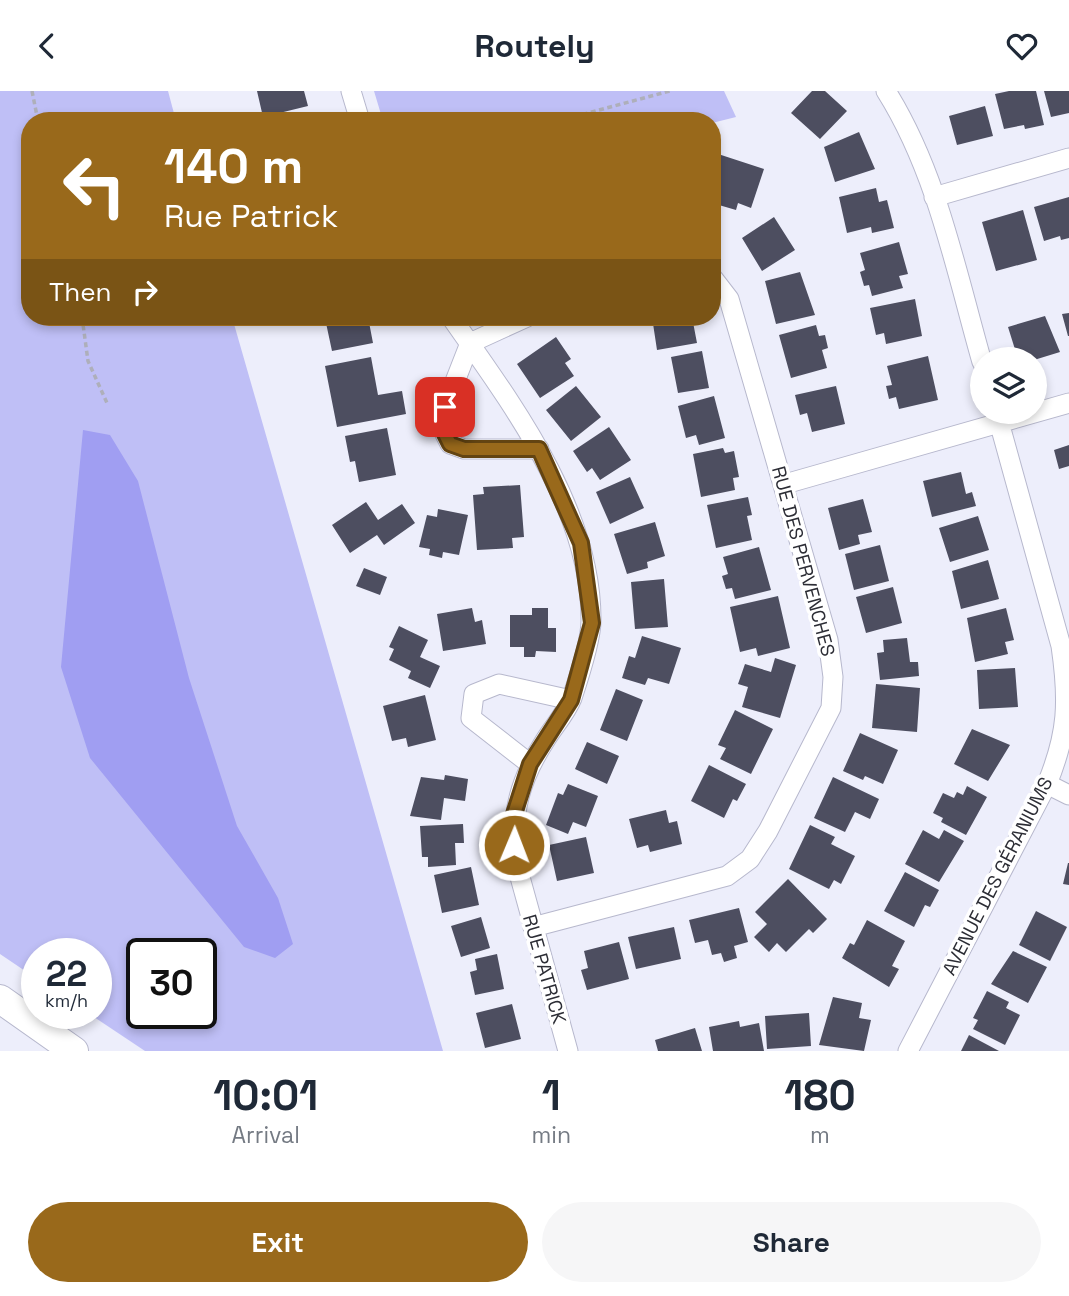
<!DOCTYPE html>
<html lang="en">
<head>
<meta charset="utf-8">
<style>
  :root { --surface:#fff; --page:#f6f6f7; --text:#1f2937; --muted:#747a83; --accent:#99691b }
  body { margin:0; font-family:"Space Grotesk",sans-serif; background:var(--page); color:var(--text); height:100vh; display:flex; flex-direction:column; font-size:26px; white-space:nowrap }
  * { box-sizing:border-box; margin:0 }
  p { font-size:23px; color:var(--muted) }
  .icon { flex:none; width:38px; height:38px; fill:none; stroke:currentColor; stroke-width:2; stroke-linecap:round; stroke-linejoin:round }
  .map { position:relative; height:960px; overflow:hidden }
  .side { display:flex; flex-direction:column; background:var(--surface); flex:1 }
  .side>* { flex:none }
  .guide { position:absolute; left:21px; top:21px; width:700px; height:214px; border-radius:28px; box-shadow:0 4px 10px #0003; background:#99691b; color:#fff; overflow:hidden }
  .controls { position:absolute; left:970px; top:256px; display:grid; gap:14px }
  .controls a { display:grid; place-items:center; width:77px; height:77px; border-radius:50%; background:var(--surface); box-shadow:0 4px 10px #0003; font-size:35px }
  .speed { position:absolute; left:21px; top:847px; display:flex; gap:14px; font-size:35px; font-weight:700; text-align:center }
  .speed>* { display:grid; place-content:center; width:91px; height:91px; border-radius:50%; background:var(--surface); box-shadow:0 4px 10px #0003; line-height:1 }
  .speed small { font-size:18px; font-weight:400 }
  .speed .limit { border:4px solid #111; border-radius:10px; background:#fff; color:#111 }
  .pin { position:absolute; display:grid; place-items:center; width:60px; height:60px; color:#fff; margin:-30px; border-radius:14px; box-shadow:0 4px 10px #0006 }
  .me { position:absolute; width:77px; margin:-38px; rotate:1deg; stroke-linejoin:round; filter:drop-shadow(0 0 5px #0008) }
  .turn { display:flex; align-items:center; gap:24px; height:147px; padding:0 28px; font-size:32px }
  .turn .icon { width:91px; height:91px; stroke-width:2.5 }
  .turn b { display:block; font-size:49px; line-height:60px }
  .then { display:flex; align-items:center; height:66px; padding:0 28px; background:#0003; gap:14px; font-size:26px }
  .eta { display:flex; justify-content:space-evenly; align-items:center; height:119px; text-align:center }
  .eta b { font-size:42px; font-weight:800; line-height:49px }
  .button { display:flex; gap:14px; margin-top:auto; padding:14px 28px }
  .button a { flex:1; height:80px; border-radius:42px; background:var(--accent); color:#fff; font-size:28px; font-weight:800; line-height:80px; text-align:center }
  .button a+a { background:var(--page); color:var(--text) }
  header { display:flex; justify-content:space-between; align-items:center; height:91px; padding:0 28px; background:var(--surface); font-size:32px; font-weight:800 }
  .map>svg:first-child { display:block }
  .green { fill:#bfbff6; fill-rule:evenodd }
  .forest { fill:#a09ef2 }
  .building { fill:#4d4e60 }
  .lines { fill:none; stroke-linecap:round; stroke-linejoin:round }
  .street-casing { stroke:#b7b8cd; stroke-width:21 }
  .secondary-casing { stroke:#b7b8cd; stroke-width:30 }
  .path { stroke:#aeafba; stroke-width:3.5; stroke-dasharray:5 3.5; stroke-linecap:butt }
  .street { stroke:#fff; stroke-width:19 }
  .secondary { stroke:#fff; stroke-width:28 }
  .route-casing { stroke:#634412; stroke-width:18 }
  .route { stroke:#99691b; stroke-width:12 }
  .labels { text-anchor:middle; stroke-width:7; stroke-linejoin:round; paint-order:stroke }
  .street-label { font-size:19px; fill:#2c2d35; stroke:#fff }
</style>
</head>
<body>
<header><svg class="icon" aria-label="back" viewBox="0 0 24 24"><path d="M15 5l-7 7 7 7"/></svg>Routely<svg class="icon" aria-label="heart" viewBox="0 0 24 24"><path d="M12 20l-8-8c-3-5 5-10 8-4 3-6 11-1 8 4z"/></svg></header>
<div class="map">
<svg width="1069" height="960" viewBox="0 0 1069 960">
  <rect width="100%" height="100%" fill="#edeefb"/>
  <path class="green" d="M0,0H168L176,30H30V226H232L443,960H145L88,922H96V863H37V888L0,863ZM142,863H201V922H142Z
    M374,0H724L736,26L712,32L383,30Z"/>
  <path class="forest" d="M83,339L110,344L138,390L189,587L237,735L278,807L293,853L275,867L244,856L90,667L61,576Z"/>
  <path class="building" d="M257,0H304L308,15L263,26Z
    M812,0H825L847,20L820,48L791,22Z
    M1009,0H1036L1044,34L1025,38L1024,34L1004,38L995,3Z
    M1044,0H1069V22L1051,26Z
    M985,15L993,45L957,54L949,25Z
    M859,41L875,78L835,91L824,56Z
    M712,61L764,78L751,117L738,112L736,119L712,112Z
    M876,97L879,111L887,109L894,137L872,142L871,136L847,142L839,106Z
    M1069,106V147L1061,149L1060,145L1044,150L1034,116Z
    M1023,119L1037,169L996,180L982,131Z
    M774,126L795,159L762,180L742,147Z
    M899,151L908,183L899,185L903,197L872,205L869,194L864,195L860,181L865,179L860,162Z
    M800,181L815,224L776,233L765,190Z
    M915,208L922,245L886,253L884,242L876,244L870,217Z
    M1069,222V245H1068L1062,223Z
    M1045,225L1060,261L1034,269L1018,268L1008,236Z
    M340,226H368L373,252L332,260L326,232L341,229Z
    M652,226H692L697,252L657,259Z
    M816,234L819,245L825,244L828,257L822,259L827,277L791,287L779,244Z
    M556,246L571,268L565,272L574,285L540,307L517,273Z
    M702,260L709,297L678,302L671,266Z
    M928,265L938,309L899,318L896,306L889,308L886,295L892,294L887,275Z
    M371,266L378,304L402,300L406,323L337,336L325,275Z
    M576,295L601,326L571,350L546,319Z
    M836,295L845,333L812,341L807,322L800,324L795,304Z
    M714,305L725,347L699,354L696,344L686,347L678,315Z
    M609,336L631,369L600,389L592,377L587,381L573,360Z
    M387,337L396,384L359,391L355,370L350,371L345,345Z
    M1069,354V375L1059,378L1054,359Z
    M723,357L725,362L734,360L739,386L733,387L735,399L701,406L693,363Z
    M961,381L966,403L972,401L976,415L932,426L923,390Z
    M630,386L644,417L610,433L596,401Z
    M520,394L524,446L512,447L513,457L477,459L473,404L484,403L483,396Z
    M748,406L752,424L747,425L752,449L716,457L707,414Z
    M863,408L872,441L858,444L860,453L839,459L828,417Z
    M366,411L378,429L402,413L415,432L384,454L377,444L350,462L332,434Z
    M438,418L468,424L459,464L443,461L442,467L429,464L430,458L419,456L427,424L437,426Z
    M978,425L989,459L950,471L939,437Z
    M655,431L665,465L647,471L648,477L627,483L614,443Z
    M880,454L889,490L854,499L845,463Z
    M759,456L771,499L735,508L732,497L726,498L722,485L728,483L723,466Z
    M988,469L999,508L961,518L952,480Z
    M364,477L387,486L380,504L356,495Z
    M664,488L668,536L635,538L631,491Z
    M893,496L902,532L866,542L856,506Z
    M778,505L790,557L758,565L756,557L740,561L730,516Z
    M472,517L475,531L482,529L486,553L443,560L437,523Z
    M532,517H548V537H556V561L536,560L535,566H524V556H510V524H532Z
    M1006,517L1014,549L1005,551L1008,563L975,571L967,527Z
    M399,535L428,549L420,566L440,575L430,597L408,587L411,580L389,569L394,558L389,556Z
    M642,545L681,557L669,593L648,587L645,594L622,587L629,565L635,567Z
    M907,547L910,571H918L919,585L880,589L877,562L884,561L883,549Z
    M775,567L796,574L780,627L742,616L748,596L738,593L745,573L771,581Z
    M1015,577L1018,616L979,618L977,579Z
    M876,593L920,597L917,641L872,637Z
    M616,598L643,609L627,650L600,639Z
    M425,604L436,649L408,656L406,647L392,650L383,615Z
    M735,619L773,638L751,683L720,668L726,657L718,654Z
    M972,638L1010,654L988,690L954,673Z
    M860,642L898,659L883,693L865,685L863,689L843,680Z
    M587,651L619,665L607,693L575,678Z
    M709,674L746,693L737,710L733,708L724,727L691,710Z
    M445,684L468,688L465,710L444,707L441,729L410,725L421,686L444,689Z
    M833,686L879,708L870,728L855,721L845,741L814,727Z
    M568,693L598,705L586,736L573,731L568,743L546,734L558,702L563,704Z
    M967,695L987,706L966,744L941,731L943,727L933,722L943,702L954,707L957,701L963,704Z
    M666,719L669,732L677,730L682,753L650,761L648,754L637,757L629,728Z
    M463,733L464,752H455L456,774L428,776V766H422L420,735Z
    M810,734L835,746L831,753L855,765L841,793L834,789L829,798L789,778Z
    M923,739L939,748L944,739L964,750L939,791L905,773Z
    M586,746L594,782L557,790L549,754Z
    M1068,772H1069V794L1063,793Z
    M471,776L479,814L442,822L434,784Z
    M905,781L939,799L930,816L925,814L914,836L884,820Z
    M788,788L827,828L813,842L809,838L786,861L777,852L769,861L754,846L767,833L755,821Z
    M739,817L748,851L734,855L737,867L724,871L721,862L712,864L708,849L695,852L689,829Z
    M1036,820L1067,836L1050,870L1019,854Z
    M481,826L490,857L461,866L451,835Z
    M867,829L905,850L892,875L899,878L889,896L842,867L850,852L854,854Z
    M674,836L681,868L636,878L628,846Z
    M619,851L629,888L587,899L581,879L588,877L584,860Z
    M1013,860L1047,876L1028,912L991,893Z
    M497,863L504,898L475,904L470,881L477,879L475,868Z
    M987,900L1009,911L1006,917L1020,924L1005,954L973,938L978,929L973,927Z
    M833,906L862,912L859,927L871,929L864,960L819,954Z
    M512,913L521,948L485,957L476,922Z
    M809,922L811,955L767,958L765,925Z
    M739,930L740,936L759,932L764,960H713L709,936Z
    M695,937L702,960H658L655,949Z
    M969,944L999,960H961Z"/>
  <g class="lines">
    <defs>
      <path id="street" d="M351,0L360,30
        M886,0C937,81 956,180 982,271
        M934,106L1069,67
        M451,226C512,313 592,419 591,530C591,549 578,589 572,607C566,622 554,635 546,648C520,688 511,721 515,768L568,960
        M527,226L470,252L445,316L442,337L450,353L464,358H539
        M785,393L1069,312
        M530,673L471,627L474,603L499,593L571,609
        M1047,693L1069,704
        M533,836L727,785L750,768L768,740L831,617L833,586L828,549L729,208L712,186
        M908,960L1047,693C1068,642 1069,610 1061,555L996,320"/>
      <path id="secondary" d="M0,908L74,960"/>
    </defs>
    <use href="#street" class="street-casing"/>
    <use href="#secondary" class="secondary-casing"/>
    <path class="path" d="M32,0L38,30
      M558,30L670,0
      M82,226L88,270L107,312"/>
    <use href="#street" class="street"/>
    <use href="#secondary" class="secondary"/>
  </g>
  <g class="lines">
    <defs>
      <path id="route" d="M445,316L442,337L450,353L464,358H539L581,452L592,532L571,609L530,673L514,723V754"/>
    </defs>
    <use href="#route" class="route-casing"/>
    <use href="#route" class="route"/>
  </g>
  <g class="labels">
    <g class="street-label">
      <text transform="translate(804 470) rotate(75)" y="7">RUE DES PERVENCHES</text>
      <text transform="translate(997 785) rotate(-63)" y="7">AVENUE DES GÉRANIUMS</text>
      <text transform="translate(545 878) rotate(74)" y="7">RUE PATRICK</text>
    </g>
  </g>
</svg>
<div class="controls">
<a><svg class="icon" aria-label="layers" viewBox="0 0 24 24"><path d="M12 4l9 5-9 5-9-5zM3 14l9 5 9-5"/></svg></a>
</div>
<div class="speed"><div>22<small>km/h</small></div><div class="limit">30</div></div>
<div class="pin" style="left:445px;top:316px;background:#d93025"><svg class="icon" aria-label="arrive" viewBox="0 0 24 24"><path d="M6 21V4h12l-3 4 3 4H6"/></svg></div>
<svg class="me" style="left:514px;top:754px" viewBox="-20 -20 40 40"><circle r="17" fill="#99691b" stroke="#fff" stroke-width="3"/><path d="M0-11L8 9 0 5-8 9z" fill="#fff"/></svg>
<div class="guide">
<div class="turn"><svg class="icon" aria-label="left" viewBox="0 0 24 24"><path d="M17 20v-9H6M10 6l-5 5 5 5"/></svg><div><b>140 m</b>Rue Patrick</div></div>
<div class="then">Then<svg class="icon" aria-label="right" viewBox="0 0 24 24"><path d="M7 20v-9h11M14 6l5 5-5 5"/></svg></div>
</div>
</div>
<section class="side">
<div class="eta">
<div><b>10:01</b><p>Arrival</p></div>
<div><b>1</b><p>min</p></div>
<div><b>180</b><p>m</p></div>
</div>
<div class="button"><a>Exit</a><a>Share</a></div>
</section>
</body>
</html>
